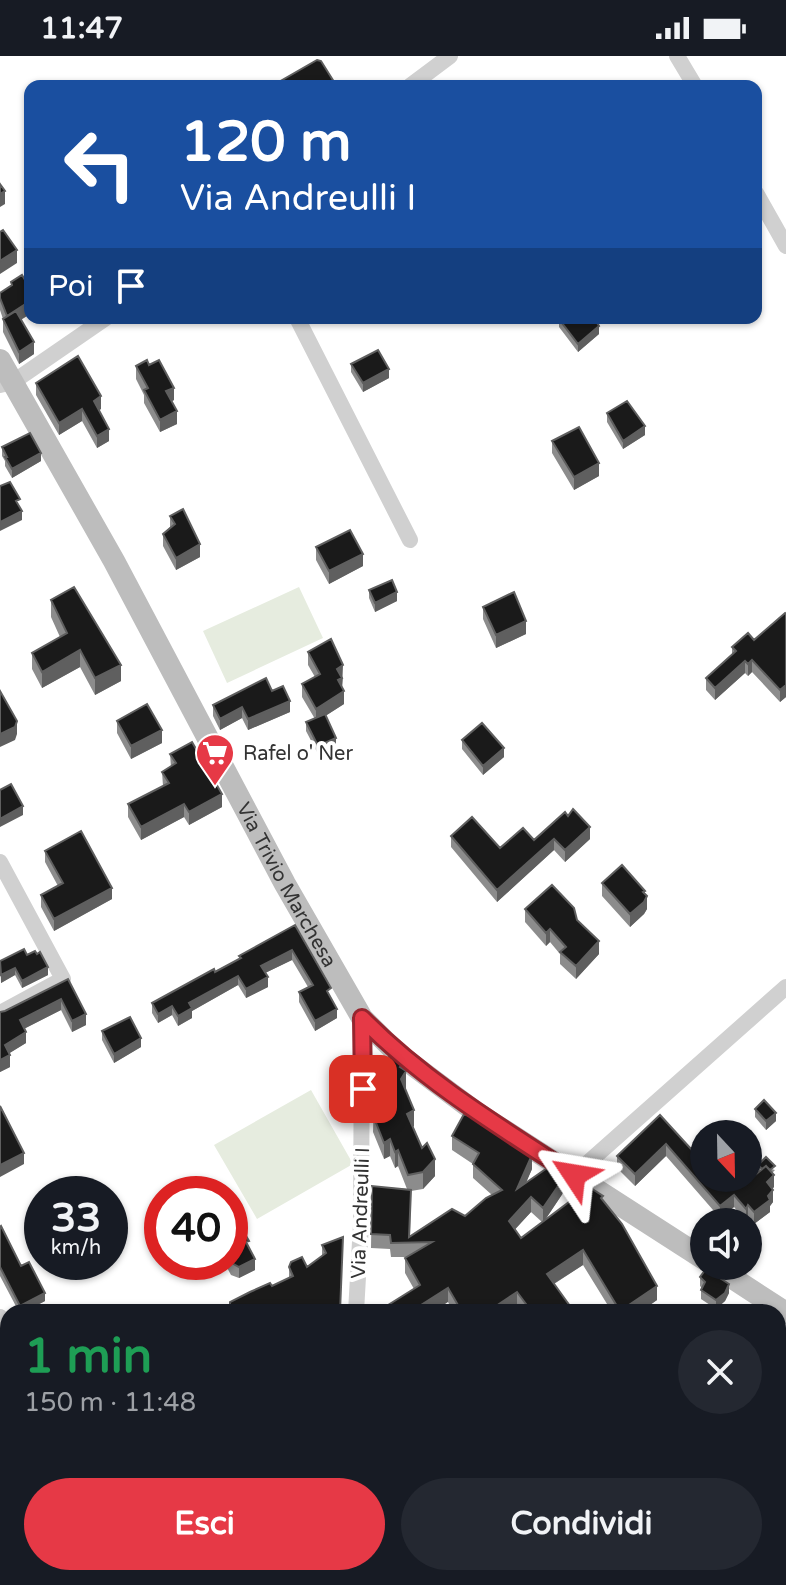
<!DOCTYPE html>
<html lang="it">
<head>
<meta charset="utf-8">
<style>
  :root { --surface:#171b24; --page:#242831; --text:#f1f3f6; --muted:#9ea1a6; --accent:#e63946 }
  body { margin:0; font-family:"Varela Round",sans-serif; background:var(--page); color:var(--text); height:100vh; display:flex; flex-direction:column; font-size:30px; white-space:nowrap }
  * { box-sizing:border-box; margin:0 }
  p { font-size:26px; color:var(--muted) }
  .icon { flex:none; width:44px; height:44px; fill:none; stroke:currentColor; stroke-width:2; stroke-linecap:round; stroke-linejoin:round }
  .map { position:relative; flex:1; overflow:hidden }
  .details { position:absolute; left:0px; top:1248px; width:786px; height:282px; display:flex; flex-direction:column; background:var(--surface); border-radius:24px 24px 0 0; box-shadow:0 2px 6px #0004 }
  .details>* { flex:none }
  .hud { position:absolute; left:24px; top:24px; width:738px; height:244px; border-radius:16px; box-shadow:0 2px 6px #0004; background:#1a4fa0; color:#fff; overflow:hidden }
  .needle { width:52px; rotate:158deg }
  .fabs { position:absolute; left:690px; top:1064px; display:grid; gap:16px }
  .fabs a { display:grid; place-items:center; width:72px; height:72px; border-radius:50%; background:var(--surface); box-shadow:0 2px 6px #0004; font-size:40px }
  .speed { position:absolute; left:24px; top:1120px; display:flex; gap:16px; font-size:40px; font-weight:700; text-align:center }
  .speed>* { display:grid; place-content:center; width:104px; height:104px; border-radius:50%; background:var(--surface); box-shadow:0 2px 6px #0004; line-height:1 }
  .speed small { font-size:20px; font-weight:400 }
  .speed .limit { border:12px solid #d22; background:#fff; color:#111 }
  .pin { position:absolute; display:grid; place-items:center; width:68px; height:68px; color:#fff; margin:-34px; border-radius:16px; box-shadow:0 4px 12px #0006 }
  .me { position:absolute; width:88px; margin:-44px; rotate:303deg; stroke-linejoin:round; filter:drop-shadow(0 0 6px #0008) }
  .turn { display:flex; align-items:center; gap:28px; height:168px; padding:0 24px; font-size:36px }
  .turn .icon { width:104px; height:104px; stroke-width:2.5 }
  .turn b { display:block; font-size:56px; line-height:68px }
  .then { display:flex; align-items:center; height:76px; padding:0 24px; background:#0003; gap:16px; font-size:30px }
  .round { display:grid; place-items:center; flex:none; width:84px; height:84px; border-radius:42px; background:var(--page) }
  .overview { display:flex; align-items:center; justify-content:space-between; height:136px; padding:0 24px }
  h1 { font-size:48px; font-weight:700; line-height:60px; color:#1e9e55 }
  .action { display:flex; gap:16px; margin-top:auto; padding:16px 24px }
  .action a { flex:1; height:92px; border-radius:48px; background:var(--accent); color:#fff; font-size:32px; font-weight:700; line-height:92px; text-align:center }
  .action a+a { background:var(--page); color:var(--text) }
  .status { display:flex; justify-content:space-between; align-items:center; height:56px; padding:0 40px; background:var(--surface); direction:ltr }
  .status svg { height:22px; fill:currentColor }
  .map>svg:first-child { display:block }
  .park { fill:#e6ecdf }
  .lines { fill:none; stroke-linecap:round; stroke-linejoin:round }
  .street { stroke:#d0d0d0; stroke-width:16 }
  .secondary { stroke:#bdbdbd; stroke-width:22 }
  .wall { fill:#8c8c8c; fill-rule:evenodd }
  .shaded-wall { fill:#5f5f5f }
  .building { fill:#1a1a1a; stroke:#5f5f5f; stroke-width:2 }
  .route-casing { stroke:#96252e; stroke-width:20 }
  .route { stroke:#e63946; stroke-width:14 }
  .labels { text-anchor:middle; stroke-width:8; stroke-linejoin:round; paint-order:stroke }
  .poi-label { font-size:20px; fill:#333; stroke:#fff; text-anchor:start }
  .street-label { font-size:20px; fill:#333; stroke:#fff }
</style>
</head>
<body>
<div class="status"><b>11:47</b><svg viewBox="0 0 49 12"><path d="M0 12V9h3v3zM5 12V6h3v6zM10 12V3h3v9zM15 12V0h3v12zM26 1h20v11H26zM47 4h2v5h-2z"/></svg></div>
<div class="map">
<svg width="786" height="1529" viewBox="0 0 786 1529">
  <rect width="100%" height="100%" fill="#fff"/>
  <path class="park" d="M299,531L323,582L227,627L203,575Z
    M311,1034L353,1108L257,1163L214,1089Z"/>
  <g class="lines">
    <path class="street" d="M677,0L695,30
      M410,30L450,0
      M756,137L786,190
      M297,262L410,484
      M0,329L13,326L106,262
      M0,806L63,923L0,957
      M574,1119L786,931
      M356,1256L361,1168L362,962
      M0,1261L8,1276
      M0,1457L8,1458"/>
    <g class="secondary">
      <path id="s1" d="M0,304L114,505L285,828L362,962L398,998L477,1057L704,1203"/>
      <path d="M714,1210L786,1257"/>
    </g>
  </g>
  <path class="wall" d="M11,226L30,232V258L21,264L34,298L19,308L3,276V263L0,254V237L11,230Z
    M559,263L599,278L578,296L559,271Z
    M351,308L389,322L363,336L351,316Z
    M136,310L174,344L172,345L177,368L160,376L144,347V339L136,323Z
    M36,327L101,353L99,354L109,385L97,392L82,365L59,379L36,339Z
    M607,357L645,379L623,393L607,366Z
    M552,385L599,420L574,434L552,397Z
    M2,391L41,405L12,422L5,410V405L2,400Z
    M170,460L200,501L176,514L163,490V478L170,471Z
    M316,491L363,510L329,528L316,504Z
    M369,534L397,545L375,556L369,542Z
    M51,544L121,625L95,639L80,611L42,632L32,613V597L60,581L51,561Z
    M483,551L526,578L496,592L483,563Z
    M786,558V641L780,646L752,616L748,620L745,617L715,644L706,634V622L732,598V591L754,584Z
    M308,596L343,622L342,631L344,648L325,660L336,691L318,698L306,675V666L315,663L302,641V628L315,621L308,609Z
    M272,635L290,656L248,674L242,662L220,674L213,660V649Z
    M117,665L162,687L131,703L117,677Z
    M462,684L504,701L483,719L462,693Z
    M170,698L222,751L189,769L184,761L141,784L128,761V748L163,730L162,716L171,711Z
    M565,756L590,783L565,806L554,794L497,846L451,791V780L500,792L534,784Z
    M45,795L112,843L54,875L41,851V839L58,830L45,806Z
    M602,827L645,838L647,853L644,858L630,871L602,840Z
    M525,853L577,864L599,898L576,923L560,908V898L550,886L546,890L525,866Z
    M295,869L331,942L337,962L315,975L299,946V936L308,931L292,904L265,917L268,931L246,942L238,929L192,955V962L178,970L172,959L158,967L152,957V947L239,903V900Z
    M27,899L48,919L22,932L15,919L1,927L0,905Z
    M68,923L86,969L72,976L61,954L25,972L26,987L9,997L10,1011L0,1016V956L5,955Z
    M102,975L141,991L114,1007L102,984Z
    M404,1014L405,1033L414,1070L413,1071L435,1120L423,1133L411,1135L410,1181L465,1160L492,1139L473,1122V1108L452,1094V1080L531,1098L532,1113L526,1126L567,1131L545,1164L603,1144L657,1244L640,1256H612L583,1209L554,1228L570,1256H521L517,1251L509,1256H453L448,1246L414,1233L405,1217V1202L407,1201H391L390,1193L371,1192L372,1130L407,1133L398,1110L395,1112L390,1100L384,1103L373,1076L374,1041L373,1037V1020ZM531,1156L542,1166L521,1182L515,1173Z
    M755,1053L776,1065L766,1074L755,1061Z
    M660,1059L704,1122L744,1128L760,1115L758,1113V1109L775,1114L772,1117L774,1131L772,1133L773,1146L770,1150V1156L754,1168L748,1161L746,1165L734,1151L720,1162L666,1100L635,1130L617,1112V1100Z
    M0,1171L21,1210L45,1245L24,1256H19L0,1220Z
    M343,1181L340,1256H215L230,1249V1246L272,1230L289,1222V1211H307L322,1200V1189Z
    M249,1191L255,1214L239,1222L231,1219L224,1206H230Z
    M182,1206H200V1218L190,1223Z
    M700,1221L729,1237L725,1245L716,1253L701,1243V1234L702,1232L700,1230Z
    M786,1301V1355L778,1342V1306Z
    M0,1425L8,1426V1447H0Z
    M0,1488L8,1493V1522H61L63,1529H0Z
    M152,1522H202L203,1529H152Z"/>
  <path class="shaded-wall" d="M5,135V148L0,151V138Z
    M17,194V207L0,218V205Z
    M30,245V258L7,272V260Z
    M599,270V278L578,296V288Z
    M34,286V298L19,308V296Z
    M389,313V322L363,336V327Z
    M174,332V344L166,348V335Z
    M101,340V353L94,357V345Z
    M82,353V365L59,379V367Z
    M177,355V368L160,376V364Z
    M645,370V379L623,393V385Z
    M109,373V385L97,392V380Z
    M41,397V405L12,422V413Z
    M599,407V420L574,434V421Z
    M22,455V464L0,475V466Z
    M200,488V501L176,514V502Z
    M363,498V510L329,528V515Z
    M397,536V545L375,556V547Z
    M526,565V578L496,592V579Z
    M80,594V611L42,632V616Z
    M752,604V616L748,620V608Z
    M745,605V617L715,644V632Z
    M121,609V625L95,639V622Z
    M343,609L342,634L338,637L337,613Z
    M786,629V641L780,646V634Z
    M344,635V648L316,666V653Z
    M290,645V656L248,674V663Z
    M242,651V662L220,674V663Z
    M17,665V678L15,684L0,691V678Z
    M162,674V687L131,703V690Z
    M336,682V691L318,698V690Z
    M504,692V701L483,719V710Z
    M222,738V751L189,769V756Z
    M184,748V761L141,784V771Z
    M23,750V759L0,771V763Z
    M590,771V783L565,806V794Z
    M554,783V794L497,846V834Z
    M112,832V843L54,875V863Z
    M645,835V845L647,840V853L644,858L630,871V858Z
    M550,873V886L546,890V877Z
    M599,885V898L576,923V910Z
    M292,894V904L261,919V910Z
    M48,911V919L22,932V925Z
    M15,912V919L1,927V919Z
    M238,920V929L192,955V962L178,970V960L189,947Z
    M268,921V931L246,942V933Z
    M61,943V954L20,975V964Z
    M172,950V959L158,967V958Z
    M337,953V962L315,975V965Z
    M86,958V969L72,976V965Z
    M26,976V987L5,1000V989Z
    M141,982V991L114,1007V998Z
    M10,999V1011L0,1016V1004Z
    M404,1006V1019L406,1015V1032L401,1039L400,1011Z
    M414,1054V1070L407,1075V1058Z
    M776,1057V1065L766,1074V1065Z
    M390,1083V1100L384,1103V1087Z
    M666,1088V1100L635,1130V1118Z
    M398,1094V1110L395,1112V1096Z
    M531,1094V1102L532,1099V1113L517,1148V1133Z
    M24,1097V1108L0,1121V1109Z
    M435,1103V1120L423,1133V1116Z
    M567,1117V1131L543,1167V1152Z
    M774,1119V1131L767,1138V1126Z
    M773,1134V1146L770,1150V1156L754,1168V1156Z
    M734,1139V1151L720,1162V1150Z
    M531,1141V1156L509,1180V1165Z
    M748,1149V1161L746,1165V1153Z
    M583,1194V1209L547,1232V1218Z
    M255,1203V1214L239,1222V1211Z
    M200,1207V1218L190,1223V1212Z
    M729,1228V1237L725,1245L716,1253V1244Z
    M657,1230V1244L640,1256H620V1255Z
    M448,1232V1246L433,1256H410Z
    M517,1236V1251L509,1256H487Z
    M45,1237V1245L24,1256H20V1250Z
    M8,1390V1401L0,1405V1394Z"/>
  <path class="building" d="M317,4L321,5L336,29L272,30Z
    M0,128L5,135L0,138Z
    M3,174L17,194L0,205V176Z
    M22,219L30,232V245L7,260L0,242V237L12,229L11,226Z
    M16,255L34,286L19,296L3,263Z
    M560,262H594L599,270L578,288L559,263Z
    M378,294L389,313L363,327L351,308Z
    M78,300L101,340L94,345L109,373L97,380L82,353L59,367L36,327Z
    M147,304L149,309L159,304L174,332L166,335L177,355L160,364L144,334L148,332L136,310Z
    M627,345L645,370L623,385L607,357Z
    M579,371L599,407L574,421L552,385Z
    M30,377L41,397L12,413L5,401H7L2,391Z
    M10,426L20,443L16,445L22,455L0,466V430Z
    M183,453L200,488L176,502L163,478L175,468L170,460Z
    M350,474L363,498L329,515L316,491Z
    M392,524L397,536L375,547L369,534Z
    M74,531L121,609L95,622L80,594L42,616L32,597L67,577L51,544Z
    M514,536L526,565L496,579L483,551Z
    M785,557L786,558V629L780,634L752,604L748,608L745,605L715,632L706,622L736,595L732,591L748,577L754,584Z
    M331,583L343,609L337,613L342,622L338,624L344,635L316,653L302,628L320,618L308,596Z
    M266,622L272,635L283,630L290,645L248,663L242,651L220,663L213,649Z
    M0,635L17,665L15,671L0,678Z
    M147,648L162,674L131,690L117,665Z
    M325,658L336,682L318,690L306,666Z
    M482,667L504,692L483,710L462,684Z
    M192,686L222,738L189,756L184,748L141,771L128,748L169,727L162,716L176,707L170,698Z
    M11,728L23,750L0,763V734Z
    M573,753L590,771L565,794L554,783L497,834L451,780L472,761L500,792L523,772L534,784L565,756L568,760Z
    M81,775L112,832L54,863L41,839L63,827L45,795Z
    M622,809L645,835L643,836L647,840L644,846L630,858L602,827Z
    M552,829L574,852L577,864L599,885L576,910L560,896L566,891L550,873L546,877L525,853Z
    M295,869L331,932L327,935L337,953L315,965L299,936L313,929L292,894L261,910L268,921L246,933L238,920L189,947L192,952L178,960L172,950L158,958L152,947L214,913L215,916L241,902L239,900Z
    M24,893L27,899L35,895L37,898L40,896L48,911L22,925L15,912L1,919L0,905Z
    M68,923L86,958L72,965L61,943L20,964L26,976L5,989L10,999L0,1004V956L5,955Z
    M130,961L141,982L114,998L102,975Z
    M392,997L404,1006L400,1011L406,1015L401,1023L414,1054L407,1058L422,1092L427,1087L435,1103L423,1116L408,1119L398,1094L395,1096L390,1083L384,1087L373,1059L378,1056L374,1043L376,1029L373,1020Z
    M764,1044L776,1057L766,1065L755,1053Z
    M0,1050L24,1097L0,1109Z
    M464,1058L474,1062L476,1058L531,1094L529,1096L532,1099L517,1133L553,1108L567,1117L543,1152L531,1141L509,1165L521,1182L589,1131L603,1140L601,1142L622,1168L657,1230L620,1255L583,1194L547,1218L570,1250L562,1256H532L517,1236L487,1256H462L448,1232L410,1256H377L420,1229L405,1202L432,1186L391,1187L390,1179L371,1178L372,1130L411,1134L409,1181L452,1153L465,1160L486,1142L502,1134L473,1108L479,1097L452,1080Z
    M660,1059L691,1093L698,1086L704,1093V1122H740L744,1128L766,1110L774,1119L767,1126L773,1134L768,1140L770,1144L754,1156L748,1149L746,1153L734,1139L720,1150L666,1088L635,1118L617,1100Z
    M766,1101L775,1110L770,1114L766,1110L762,1113L758,1109Z
    M230,1156L239,1175L242,1173L249,1185L246,1186L255,1203L239,1211L230,1206Z
    M1,1170L21,1210L29,1206L45,1237L20,1250L0,1211V1171Z
    M343,1181L340,1256H275L274,1254L271,1256H215L230,1249V1246L250,1236L270,1227L272,1230L293,1220L289,1211L291,1206L302,1201L307,1211L326,1197L322,1189Z
    M187,1206H200V1207L190,1212Z
    M706,1213L729,1228L725,1237L716,1244L701,1234L705,1226L700,1221Z
    M786,1301V1344L778,1331V1306Z
    M0,1373L8,1389V1390L0,1394Z
    M0,1425L8,1426V1438H0Z
    M7,1487L8,1520L0,1521V1488Z
    M13,1522H61L63,1529H15Z
    M154,1522H202L203,1524L195,1529H159Z"/>
  <g class="lines">
    <defs>
      <path id="route" d="M363,1033L362,962C424,1025 500,1071 574,1119"/>
    </defs>
    <use href="#route" class="route-casing"/>
    <use href="#route" class="route"/>
  </g>
  <defs>
    <symbol id="supermarket-pin" viewBox="-11 -11 22 30"><path d="M0 17L-7.5 6A9.5 9.5 0 1 1 7.5 6Z" fill="#e63946" stroke="#fff"/><path d="M-6-5.5h2.5l.6 2H6L4.5 2H-2.5L-4.4-4H-6ZM-1.5 3.2a1.3 1.3 0 1 0 .1 0ZM3 3.2a1.3 1.3 0 1 0 .1 0Z" fill="#fff"/></symbol>
  </defs>
  <g fill-rule="evenodd">
    <use href="#supermarket-pin" x="193" y="675" width="44" height="60"/>
  </g>
  <g class="labels">
    <g class="poi-label">
      <text x="243" y="704">Rafel o' Ner</text>
    </g>
    <g class="street-label">
      <text dy="7" stroke="none"><textPath href="#s1" startOffset="598">Via Trivio Marchesa</textPath></text>
      <text transform="translate(360 1157) rotate(-88)" y="7">Via Andreulli I</text>
    </g>
  </g>
</svg>
<div class="fabs">
<a><svg class="needle" viewBox="-14 -14 28 28"><path d="M0-13l5 13h-10z" fill="#e53935"/><path d="M0 13l5-13h-10z" fill="#9ea1a6"/></svg></a>
<a><svg class="icon" aria-label="sound" viewBox="0 0 24 24"><path d="M4 9h4l5-4v14l-5-4H4zM17 9q2 3 0 6"/></svg></a>
</div>
<div class="speed"><div>33<small>km/h</small></div><div class="limit">40</div></div>
<div class="pin" style="left:363px;top:1033px;background:#d93025"><svg class="icon" aria-label="arrive" viewBox="0 0 24 24"><path d="M6 21V4h12l-3 4 3 4H6"/></svg></div>
<svg class="me" style="left:574px;top:1119px" viewBox="-20 -20 40 40"><path d="M0-17L14 15 0 8-14 15z" fill="#e63946" stroke="#fff" stroke-width="4"/></svg>
<div class="hud">
<div class="turn"><svg class="icon" aria-label="left" viewBox="0 0 24 24"><path d="M17 20v-9H6M10 6l-5 5 5 5"/></svg><div><b>120 m</b>Via Andreulli I</div></div>
<div class="then">Poi<svg class="icon" aria-label="arrive" viewBox="0 0 24 24"><path d="M6 21V4h12l-3 4 3 4H6"/></svg></div>
</div>
<section class="details">
<div class="overview"><div><h1>1 min</h1><p>150 m · 11:48</p></div><a class="round"><svg class="icon" aria-label="close" viewBox="0 0 24 24"><path d="M6 6l12 12M18 6L6 18"/></svg></a></div>
<div class="action"><a>Esci</a><a>Condividi</a></div>
</section>
</div>
</body>
</html>
